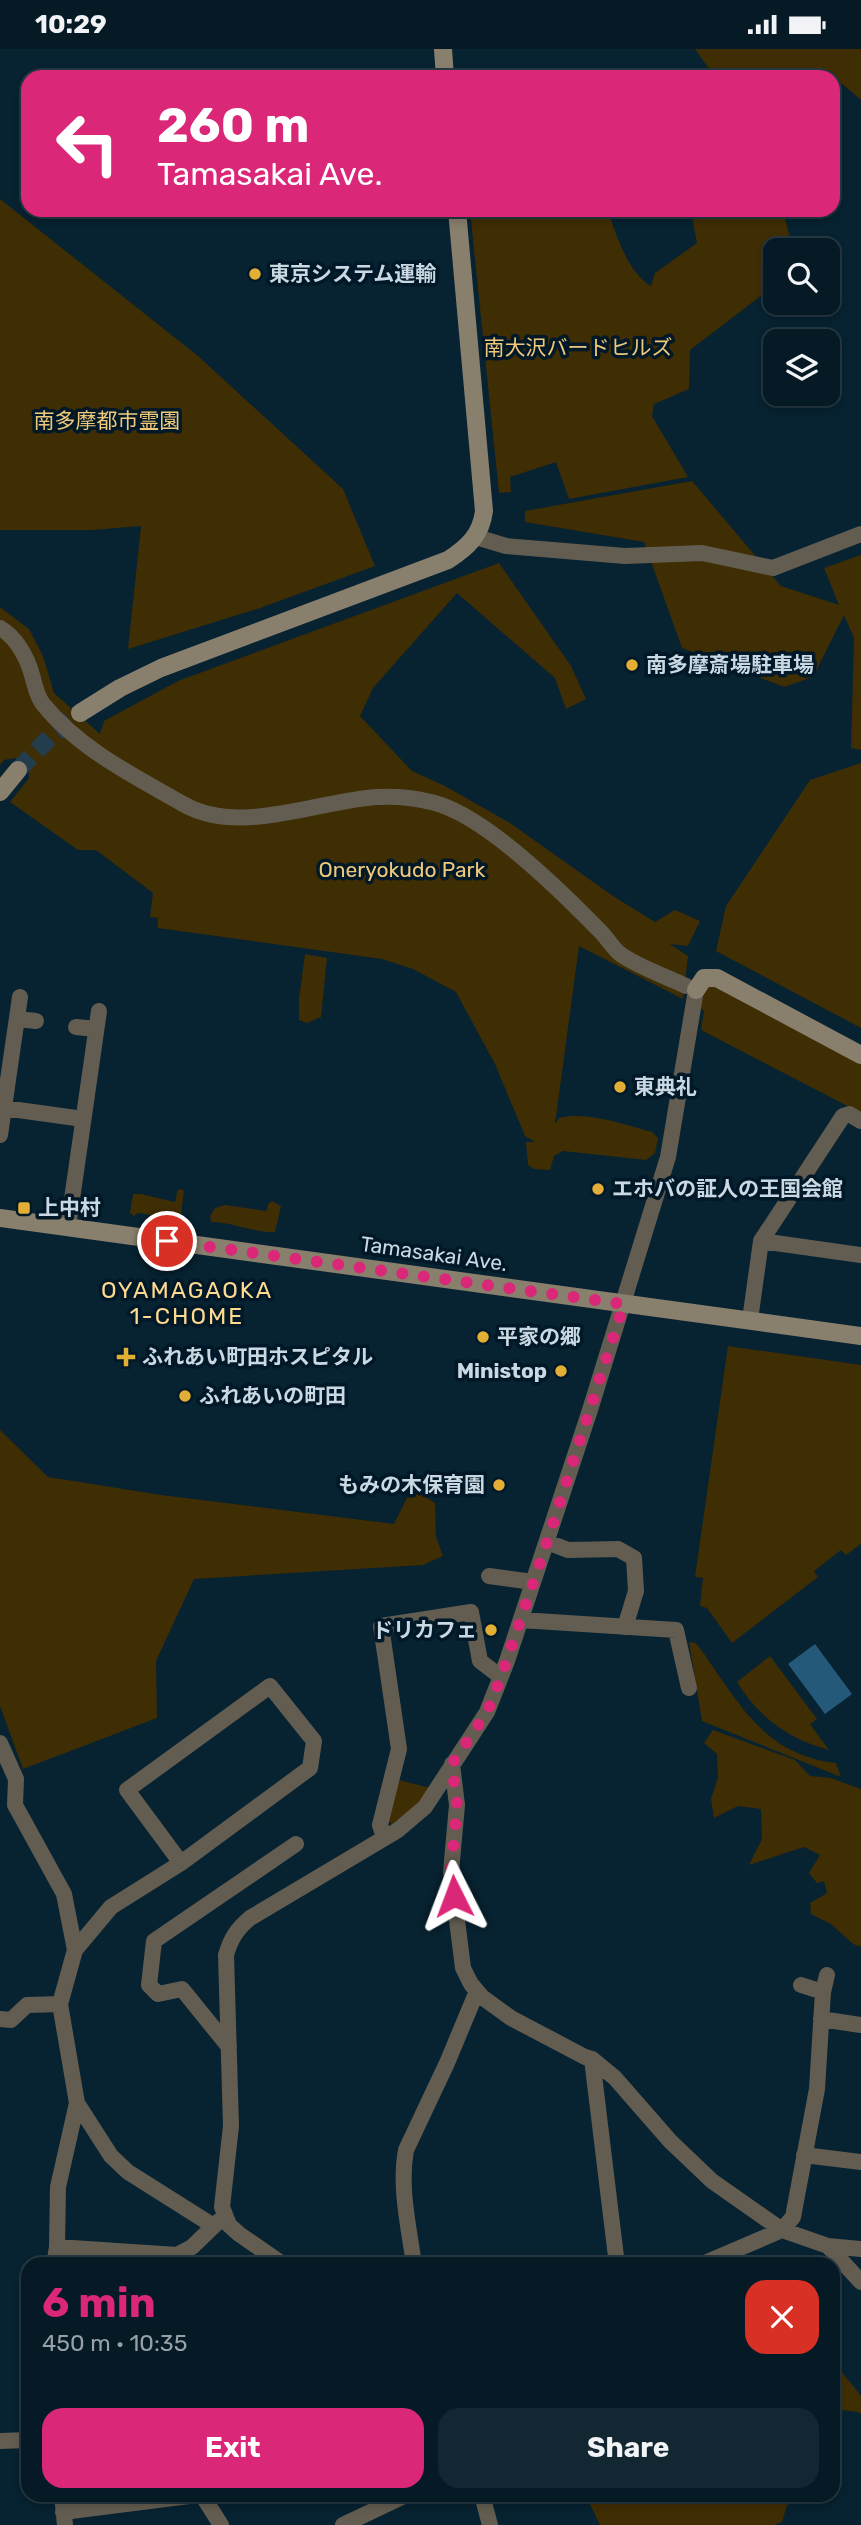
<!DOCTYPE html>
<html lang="en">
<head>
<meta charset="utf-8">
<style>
  :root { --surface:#051a25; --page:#132732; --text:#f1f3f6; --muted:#97a1a7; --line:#263842; --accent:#db2777 }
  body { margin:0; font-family:Rubik,"Noto Sans JP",sans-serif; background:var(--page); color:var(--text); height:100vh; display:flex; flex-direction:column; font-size:26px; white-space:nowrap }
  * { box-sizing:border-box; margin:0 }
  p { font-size:23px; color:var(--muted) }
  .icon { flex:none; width:38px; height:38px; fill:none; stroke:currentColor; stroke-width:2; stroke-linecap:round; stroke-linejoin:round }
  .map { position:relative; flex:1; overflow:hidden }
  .sheet { position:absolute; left:21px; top:2208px; width:819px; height:245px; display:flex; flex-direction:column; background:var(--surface); border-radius:21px; box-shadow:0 4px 10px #0003,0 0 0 2px var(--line) }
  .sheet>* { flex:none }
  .banner { position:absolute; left:21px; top:21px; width:819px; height:147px; border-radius:21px; box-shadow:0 4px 10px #0003,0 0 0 2px var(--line); background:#db2777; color:#fff; overflow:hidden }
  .controls { position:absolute; left:763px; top:189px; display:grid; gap:14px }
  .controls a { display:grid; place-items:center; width:77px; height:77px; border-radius:14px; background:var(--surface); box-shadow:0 4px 10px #0003,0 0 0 2px var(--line); font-size:35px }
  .pin { position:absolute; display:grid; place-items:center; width:60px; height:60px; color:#fff; margin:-30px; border:4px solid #fff; border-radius:50%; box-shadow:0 2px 7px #0007 }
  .me { position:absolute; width:77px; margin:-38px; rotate:357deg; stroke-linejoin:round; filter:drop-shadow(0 0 5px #0008) }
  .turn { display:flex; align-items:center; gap:24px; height:147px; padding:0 21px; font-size:32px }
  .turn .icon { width:91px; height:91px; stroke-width:2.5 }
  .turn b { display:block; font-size:49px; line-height:60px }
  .round { display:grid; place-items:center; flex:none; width:74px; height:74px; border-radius:21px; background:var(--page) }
  .head { display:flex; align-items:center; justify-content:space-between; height:119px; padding:0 21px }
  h1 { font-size:42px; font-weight:700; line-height:52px; color:var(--accent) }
  .button { display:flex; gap:14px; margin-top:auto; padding:14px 21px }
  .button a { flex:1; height:80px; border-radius:21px; background:var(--accent); color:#fff; font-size:28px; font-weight:700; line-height:80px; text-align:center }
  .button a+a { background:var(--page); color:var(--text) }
  .status { display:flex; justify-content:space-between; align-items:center; height:49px; padding:0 35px; background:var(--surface); direction:ltr }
  .status svg { height:19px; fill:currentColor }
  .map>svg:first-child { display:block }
  .green { fill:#3f2d04 }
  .water { fill:#245979 }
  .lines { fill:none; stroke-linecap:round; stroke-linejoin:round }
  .secondary-tunnel { stroke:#243d4c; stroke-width:18; stroke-dasharray:18 9; stroke-linecap:butt }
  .street { stroke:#635d51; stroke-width:16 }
  .secondary { stroke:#897f6d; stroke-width:18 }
  .route { stroke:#db2777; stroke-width:12; stroke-dasharray:0 21.6 }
  .poi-dot { fill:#e3ae35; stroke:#001827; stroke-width:2.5 }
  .labels { text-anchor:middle; stroke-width:7; stroke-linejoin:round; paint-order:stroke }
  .poi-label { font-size:21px; font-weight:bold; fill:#c9d8e2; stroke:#001827; text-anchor:start }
  .park-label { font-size:21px; fill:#efc87a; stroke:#001827 }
  .street-label { font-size:21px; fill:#c9d8e2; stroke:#001827 }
  .neighbourhood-label { font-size:23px; letter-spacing:2px; fill:#fed990; stroke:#001827 }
</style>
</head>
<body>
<div class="status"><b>10:29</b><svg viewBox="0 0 49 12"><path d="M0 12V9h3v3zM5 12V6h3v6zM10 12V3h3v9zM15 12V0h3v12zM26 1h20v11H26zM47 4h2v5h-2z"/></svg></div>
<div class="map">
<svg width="861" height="2476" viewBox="0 0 861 2476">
  <rect width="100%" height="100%" fill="#072231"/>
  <path class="green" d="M695,0H861V51L841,34L833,36V28H715Z
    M0,150L198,307L343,440L375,517L260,559L128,600L141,477L92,481H0Z
    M470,161H607C617,186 627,223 651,237L655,224L697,194L691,163L700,161H783L793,201H775V236L690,301L689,340L654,355L652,367L688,428L569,450L556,413L510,428L511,443L499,444Z
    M692,432L781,537L839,556L824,519L861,506V701L851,699L854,589L844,566L813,628L784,638L682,599L644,493L525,473V462Z
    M499,514L571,617L586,650L566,660L555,629L457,544L373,639L360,667L412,722L445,737L510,774L613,847L655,873L675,861L700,872L688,897L670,895L688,907L683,950L579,897L555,1075L559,1069C589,1062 624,1076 652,1083L658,1089L655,1104L646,1111L563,1102L554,1107L550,1121L534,1120L528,1116L526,1093H535L525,1087L495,1015L456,943L413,920L382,910L158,879V869L150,868L153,844L96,801H78L10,753L29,729V720L17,709L4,711L0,716V558L29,580L43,607L54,644L100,685L104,672L178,632Z
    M861,714V979L716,902L726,857L810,731Z
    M305,905L327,909L321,968L307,974L299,971V950Z
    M714,934L861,1013V1064L701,981L704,962L700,959L702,940Z
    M178,1140L184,1141L181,1166L177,1170L138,1164L134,1167L130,1164L133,1145H141L175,1153Z
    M272,1152L281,1157L275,1183C254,1184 232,1173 211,1173L210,1167L215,1159L225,1156L267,1162L268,1155Z
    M728,1297L861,1316V1495L846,1506L841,1501L814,1522L818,1528L732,1594L707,1559L700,1557L703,1529L695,1528Z
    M0,1381L48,1428L161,1446L394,1475L412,1439L435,1454L436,1488L443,1507L423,1516L194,1530L156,1612L157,1669L23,1720L0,1657Z
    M689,1593L696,1594C737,1649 760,1705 836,1714L841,1728L702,1672Z
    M770,1607L817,1670L810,1675L829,1701C789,1690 759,1669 737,1633Z
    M713,1681L795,1711L810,1727L831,1729L861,1740V1898L853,1895L831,1875L811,1865L810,1854L827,1844L824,1832L817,1834L809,1824L820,1806L804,1798L749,1816L762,1790L761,1760L738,1757L714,1769L711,1750L718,1728L717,1705L704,1694Z
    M399,1731L430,1739L413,1762L392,1775L387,1770Z
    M833,2312L861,2347V2365L858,2363L833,2360Z
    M833,2376L842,2437L833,2440Z
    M586,2447H814L787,2456L782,2473L774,2476H600Z"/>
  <path class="water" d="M815,1595L852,1645L825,1665L788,1615Z"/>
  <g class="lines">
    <path class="secondary-tunnel" d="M18,721L50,688L80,664"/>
    <path class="street" d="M476,488L506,497L625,507L702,504L773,519L861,485
      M0,579C16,588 27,608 32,626C35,636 36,646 43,655C79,700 136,728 185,756C241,787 319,751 378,748C396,747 414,749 431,753C482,764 561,842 598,880C606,887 611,897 619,904C632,915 669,929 686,937
      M17,970L36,972
      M76,978L96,980
      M4,1059L83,1070
      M0,1086L20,948
      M68,1178L99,962
      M761,1192L861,1206
      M750,1271L761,1192L843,1067L849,1065L861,1072
      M547,1493L568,1501L618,1500L634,1509L636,1542L625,1578
      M489,1527L533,1533
      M521,1571L676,1581L689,1639
      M0,1694L16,1730L15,1756L64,1845L75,1901
      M452,1715L457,1756L451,1823L463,1919L471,1935L482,1948L511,1969L585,2008L592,2010L615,2029L670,2092L712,2132L782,2181L828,2197L861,2233
      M384,1789L380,1776L399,1700L381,1577L471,1563L480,1612L501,1628
      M801,1936L823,1943
      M0,1970L11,1971L27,1956L60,1955L75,1901L111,1858L181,1814L310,1719L314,1692L270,1637L127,1741L181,1814
      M821,1970L861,1976
      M229,1998L182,1940L158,1945L149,1936L154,1892L296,1795
      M592,2010L617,2216
      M77,2054L111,2107L128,2123L212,2176
      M804,2106L861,2113
      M828,2197L861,2200
      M57,2198L177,2206L192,2198L220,2171
      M54,2216L57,2198L58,2138L77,2054L60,1955
      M284,2216L239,2185L229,2176L222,2158L231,2077L226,1906C231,1889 237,1880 250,1869L398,1781L425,1758L487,1663L507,1612L590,1361L668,1108L696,941
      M414,2216C409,2178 399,2138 406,2101L447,2014L477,1942
      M700,2216L782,2181L793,2168L817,2040L823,1943L827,1926
      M0,2392L28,2391
      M62,2446L65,2476
      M202,2446L221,2476
      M482,2446L490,2476
      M63,2463L197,2446
      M343,2476L406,2446"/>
    <path class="secondary" d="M443,0L445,28
      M80,664L120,639L161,619L448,511C468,498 481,486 484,462L457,161
      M0,743L18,721
      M696,941L704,929H717L861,1006
      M0,1169L861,1287"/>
  </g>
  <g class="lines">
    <path class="route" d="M167,1192L624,1255L547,1493L501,1628L487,1663L452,1715L457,1756L451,1823L454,1847"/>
  </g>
  <g class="poi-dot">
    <circle cx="255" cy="225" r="7"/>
    <circle cx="632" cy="616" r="7"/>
    <circle cx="620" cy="1038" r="7"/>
    <circle cx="598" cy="1140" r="7"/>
    <rect x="17" y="1152" width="14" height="14" rx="3.5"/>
    <circle cx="483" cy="1288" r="7"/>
    <path d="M122.5 1297.5h7v7h7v7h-7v7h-7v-7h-7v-7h7z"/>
    <circle cx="561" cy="1322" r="7"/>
    <circle cx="185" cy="1347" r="7"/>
    <circle cx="499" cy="1436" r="7"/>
    <circle cx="491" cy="1581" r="7"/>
  </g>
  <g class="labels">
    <g class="poi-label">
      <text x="269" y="232">東京システム運輸</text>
      <text x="646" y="623">南多摩斎場駐車場</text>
      <text x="634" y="1045">東典礼</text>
      <text x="612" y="1147">エホバの証人の王国会館</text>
      <text x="38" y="1166">上中村</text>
      <text x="497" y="1295">平家の郷</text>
      <text x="142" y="1315">ふれあい町田ホスピタル</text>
      <text x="547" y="1329" text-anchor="end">Ministop</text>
      <text x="199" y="1354">ふれあいの町田</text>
      <text x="485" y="1443" text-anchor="end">もみの木保育園</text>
      <text x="477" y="1588" text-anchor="end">ドリカフェ</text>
    </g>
    <g class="park-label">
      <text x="578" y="306">南大沢バードヒルズ</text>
      <text x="107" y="379">南多摩都市霊園</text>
      <text x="402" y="828">Oneryokudo Park</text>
    </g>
    <g class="street-label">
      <text transform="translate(434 1205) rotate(8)" y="7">Tamasakai Ave.</text>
    </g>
    <g class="neighbourhood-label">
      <text x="187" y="1249">OYAMAGAOKA<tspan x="187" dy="26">1-CHOME</tspan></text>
    </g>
  </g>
</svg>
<div class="controls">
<a><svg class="icon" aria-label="search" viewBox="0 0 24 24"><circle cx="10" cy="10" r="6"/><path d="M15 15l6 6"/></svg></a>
<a><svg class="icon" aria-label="layers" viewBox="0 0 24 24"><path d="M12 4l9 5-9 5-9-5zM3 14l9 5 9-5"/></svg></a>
</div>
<div class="pin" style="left:167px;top:1192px;background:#d93025"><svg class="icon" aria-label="arrive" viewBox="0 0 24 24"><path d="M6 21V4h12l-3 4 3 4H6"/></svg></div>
<svg class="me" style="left:454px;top:1847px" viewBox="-20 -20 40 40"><path d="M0-17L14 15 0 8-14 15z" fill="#db2777" stroke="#fff" stroke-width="4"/></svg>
<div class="banner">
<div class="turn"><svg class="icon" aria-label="left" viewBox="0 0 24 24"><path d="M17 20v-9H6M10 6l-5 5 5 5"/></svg><div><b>260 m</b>Tamasakai Ave.</div></div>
</div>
<section class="sheet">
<div class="head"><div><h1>6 min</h1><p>450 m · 10:35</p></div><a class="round" style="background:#d93025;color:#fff"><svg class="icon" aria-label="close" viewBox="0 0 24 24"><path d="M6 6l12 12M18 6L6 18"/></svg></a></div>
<div class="button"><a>Exit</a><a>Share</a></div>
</section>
</div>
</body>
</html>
